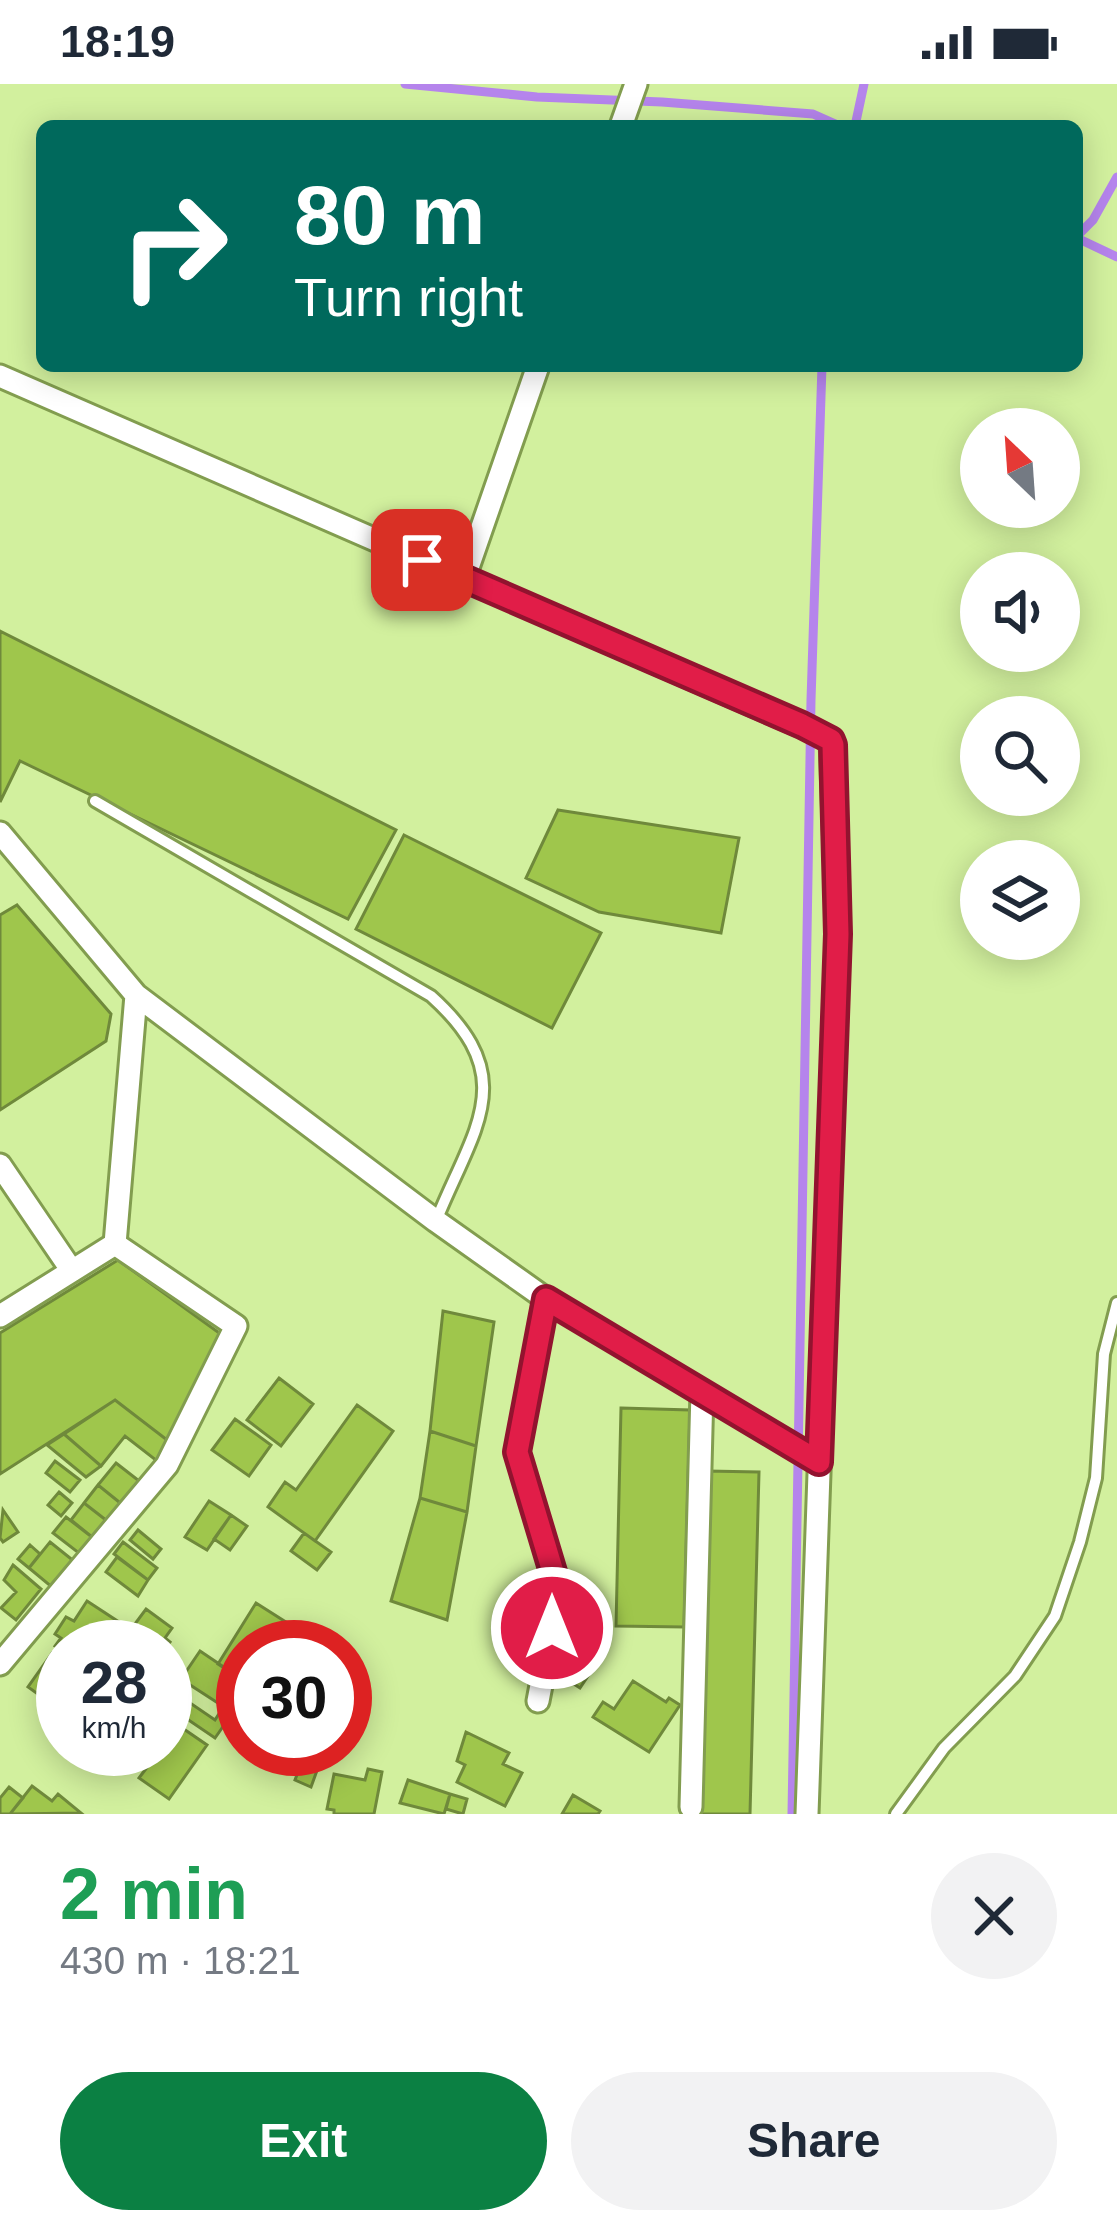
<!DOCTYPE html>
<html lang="en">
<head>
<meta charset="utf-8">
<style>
  :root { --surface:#fff; --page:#f2f2f3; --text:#1f2937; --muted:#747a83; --accent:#0b8043 }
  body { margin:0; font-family:Helvetica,sans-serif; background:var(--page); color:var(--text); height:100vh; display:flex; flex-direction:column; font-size:45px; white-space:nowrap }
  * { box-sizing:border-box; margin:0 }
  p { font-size:39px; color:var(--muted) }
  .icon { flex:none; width:66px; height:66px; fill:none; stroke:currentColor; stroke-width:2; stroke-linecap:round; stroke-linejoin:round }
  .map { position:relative; height:1730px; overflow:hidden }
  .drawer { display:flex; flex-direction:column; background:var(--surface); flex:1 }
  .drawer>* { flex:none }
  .guide { position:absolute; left:36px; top:36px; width:1047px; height:252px; border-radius:18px; box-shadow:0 6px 30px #0003; background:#00695c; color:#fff; overflow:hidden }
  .needle { width:78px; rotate:335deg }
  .buttons { position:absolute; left:960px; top:324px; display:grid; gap:24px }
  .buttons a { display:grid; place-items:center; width:120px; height:120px; border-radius:50%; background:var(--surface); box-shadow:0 6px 30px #0003; font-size:60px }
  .speed { position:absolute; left:36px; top:1536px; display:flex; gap:24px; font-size:60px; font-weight:700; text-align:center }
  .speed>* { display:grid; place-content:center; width:156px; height:156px; border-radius:50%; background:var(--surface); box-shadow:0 6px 30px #0003; line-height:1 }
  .speed small { font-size:30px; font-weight:400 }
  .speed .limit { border:18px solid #d22; background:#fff; color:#111 }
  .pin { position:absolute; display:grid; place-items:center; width:102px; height:102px; color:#fff; margin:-51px; border-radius:24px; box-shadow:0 6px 18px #0006 }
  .me { position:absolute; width:132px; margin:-66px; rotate:0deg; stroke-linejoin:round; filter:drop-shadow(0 0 9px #0008) }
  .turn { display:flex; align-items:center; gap:42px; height:252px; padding:0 60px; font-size:54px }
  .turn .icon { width:156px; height:156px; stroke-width:2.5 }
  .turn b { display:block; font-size:84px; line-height:102px }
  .round { display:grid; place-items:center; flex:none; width:126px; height:126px; border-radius:63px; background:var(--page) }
  .overview { display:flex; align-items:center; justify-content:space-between; height:204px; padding:0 60px }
  h1 { font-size:72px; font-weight:800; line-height:90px; color:#1e9e55 }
  .cta { display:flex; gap:24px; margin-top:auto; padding:24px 60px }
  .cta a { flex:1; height:138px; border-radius:72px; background:var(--accent); color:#fff; font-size:48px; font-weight:800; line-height:138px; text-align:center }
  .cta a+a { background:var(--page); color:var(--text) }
  .status { display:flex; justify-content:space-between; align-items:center; height:84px; padding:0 60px; background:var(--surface); direction:ltr }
  .status svg { height:33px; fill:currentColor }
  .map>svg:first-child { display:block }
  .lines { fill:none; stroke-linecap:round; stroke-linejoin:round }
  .stream { stroke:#b584ec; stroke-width:9 }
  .building { fill:#9fc64c; stroke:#6f893b; stroke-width:3 }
  .service-casing { stroke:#829d4f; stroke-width:16 }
  .minor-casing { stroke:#829d4f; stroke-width:27 }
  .service { stroke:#fff; stroke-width:10 }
  .minor { stroke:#fff; stroke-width:21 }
  .route-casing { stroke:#92132f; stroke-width:30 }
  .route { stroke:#e11d48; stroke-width:21 }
</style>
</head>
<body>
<div class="status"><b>18:19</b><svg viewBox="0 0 49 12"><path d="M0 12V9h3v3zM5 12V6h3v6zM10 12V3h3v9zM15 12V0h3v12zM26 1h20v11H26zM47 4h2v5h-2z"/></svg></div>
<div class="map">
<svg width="1117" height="1730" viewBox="0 0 1117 1730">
  <rect width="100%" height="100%" fill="#d2f09e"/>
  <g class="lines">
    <path class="stream" d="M405,0L537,13L662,18L813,30L840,42
      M855,42L864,0
      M1077,152L1093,136L1117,93
      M1077,154L1117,173
      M792,1730L811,616L822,282"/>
  </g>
  <path class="building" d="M0,547L396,746L348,835L20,677L0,718Z
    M558,726L739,754L721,849L599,828L526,794Z
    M404,751L601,849L552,944L356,845Z
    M17,821L111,930L106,957L0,1026V831Z
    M118,1176L222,1251L171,1359L115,1316L0,1390V1249Z
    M443,1227L494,1238L476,1362L430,1347Z
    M279,1294L313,1320L281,1362L247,1336Z
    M115,1316L171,1359L157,1377L125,1352L101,1382L64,1350Z
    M357,1321L393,1347L315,1457L268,1423L285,1398L296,1406Z
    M621,1324L690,1326L684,1543L616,1542Z
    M235,1335L271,1361L249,1392L212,1366Z
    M430,1347L476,1362L467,1428L420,1414Z
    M64,1350L101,1382L86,1393L47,1361Z
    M55,1377L80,1396L70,1408L46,1389Z
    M116,1379L143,1400L124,1422L98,1401Z
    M706,1387L759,1388L750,1730H697Z
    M98,1401L124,1422L111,1440L84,1419Z
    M59,1408L72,1419L61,1432L48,1421Z
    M420,1414L467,1428L447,1536L391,1517Z
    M209,1417L231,1431L207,1466L185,1453Z
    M84,1419L111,1440L97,1457L71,1436Z
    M3,1426L18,1448L3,1458L0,1454Z
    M231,1431L247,1442L230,1466L214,1455Z
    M66,1433L97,1457L84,1473L53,1449Z
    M138,1446L161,1465L153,1475L130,1456Z
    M304,1449L331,1468L317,1486L291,1467Z
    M50,1458L75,1478L53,1504L29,1484Z
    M123,1458L157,1484L148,1496L114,1470Z
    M30,1461L40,1470L29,1484L18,1475Z
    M117,1473L148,1496L138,1512L106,1488Z
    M13,1481L41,1505L16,1536L1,1524L16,1508L4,1496Z
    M87,1517L122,1540L106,1563H63V1567L55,1562L61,1554L55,1550L66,1533L74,1537Z
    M256,1519L289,1540L274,1563H243V1596L218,1580Z
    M146,1525L172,1544L165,1554L170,1558L165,1564L133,1563L123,1556Z
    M300,1549L329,1563H293Z
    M200,1567L243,1596L242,1614L234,1608L224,1623L181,1595Z
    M52,1569L63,1577V1628L28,1603Z
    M576,1580L590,1589L580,1604L566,1595Z
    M633,1597L666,1618L669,1614L680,1621L649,1668L593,1633L603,1618L614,1625Z
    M345,1600L364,1605L360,1619L345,1616Z
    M171,1606L215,1636L220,1628L229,1634L215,1654L165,1620Z
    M175,1639L207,1661L169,1715L139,1694L148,1682L140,1676L147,1665H165V1653Z
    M466,1648L509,1669L503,1680L522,1689L505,1722L457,1698L465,1681L457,1677Z
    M303,1675L319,1681L311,1703L295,1696Z
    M368,1685L382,1688L374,1730H334V1726L327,1725L334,1690L365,1696Z
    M408,1696L450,1710L444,1730L400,1719Z
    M32,1702L52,1717L58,1710L81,1729L10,1730Z
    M9,1703L23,1714L10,1730H0V1714Z
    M450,1710L467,1715L463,1730L446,1725Z
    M573,1711L600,1727L598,1730H562Z"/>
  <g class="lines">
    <defs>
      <path id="service" d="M95,717L431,912C522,994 474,1043 436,1137
        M896,1730L944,1664L1015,1592L1055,1532L1080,1458L1096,1394L1104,1270L1117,1219"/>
      <path id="minor" d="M621,42L636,0
        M0,292L831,655L838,850L807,1730
        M464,495L538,282
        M0,749L136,911L436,1137L546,1215L819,1377
        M0,1081L72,1187
        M115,1160L136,911
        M0,1232L115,1160
        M0,1580L167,1381L236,1242L115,1160
        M538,1617L559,1507L517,1368L546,1215
        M691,1723L702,1307"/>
    </defs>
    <use href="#service" class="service-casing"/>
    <use href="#minor" class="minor-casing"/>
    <use href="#service" class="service"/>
    <use href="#minor" class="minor"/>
  </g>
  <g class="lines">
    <defs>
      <path id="route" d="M422,476L802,641L831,656L833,661L838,850L819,1378L546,1215L517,1368L559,1508L552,1544"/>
    </defs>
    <use href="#route" class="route-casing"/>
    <use href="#route" class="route"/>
  </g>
</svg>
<div class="buttons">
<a><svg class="needle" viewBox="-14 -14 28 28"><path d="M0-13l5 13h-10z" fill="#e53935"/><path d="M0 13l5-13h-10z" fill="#747a83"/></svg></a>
<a><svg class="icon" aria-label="sound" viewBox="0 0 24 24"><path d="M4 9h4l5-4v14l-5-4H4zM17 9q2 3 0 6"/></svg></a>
<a><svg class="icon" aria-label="search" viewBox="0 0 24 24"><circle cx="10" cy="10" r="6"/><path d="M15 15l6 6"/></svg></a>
<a><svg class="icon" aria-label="layers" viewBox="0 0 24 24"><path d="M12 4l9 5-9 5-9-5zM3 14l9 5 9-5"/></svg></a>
</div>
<div class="speed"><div>28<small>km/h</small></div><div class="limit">30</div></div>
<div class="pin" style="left:422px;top:476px;background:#d93025"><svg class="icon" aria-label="arrive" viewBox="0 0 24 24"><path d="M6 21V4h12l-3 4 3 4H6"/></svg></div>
<svg class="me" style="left:552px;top:1544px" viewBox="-20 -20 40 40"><circle r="17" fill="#e11d48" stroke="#fff" stroke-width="3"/><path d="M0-11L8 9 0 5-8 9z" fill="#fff"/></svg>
<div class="guide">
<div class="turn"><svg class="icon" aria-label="right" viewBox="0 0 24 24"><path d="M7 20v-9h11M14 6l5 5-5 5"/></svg><div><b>80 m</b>Turn right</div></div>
</div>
</div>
<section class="drawer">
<div class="overview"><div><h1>2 min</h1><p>430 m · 18:21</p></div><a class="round"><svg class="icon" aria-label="close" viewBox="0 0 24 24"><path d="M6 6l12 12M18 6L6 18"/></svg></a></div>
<div class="cta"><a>Exit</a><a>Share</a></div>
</section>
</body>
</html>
